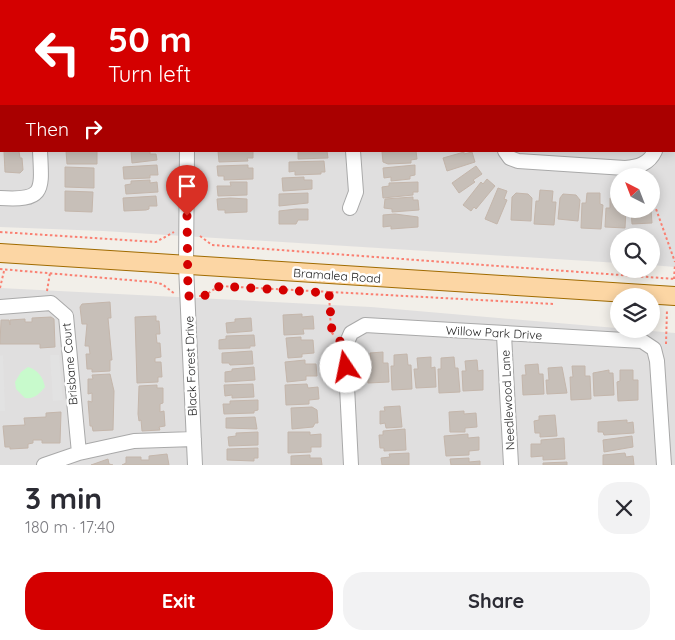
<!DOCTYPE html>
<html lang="en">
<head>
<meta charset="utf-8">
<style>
  :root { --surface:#fff; --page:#f2f2f3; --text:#2b2b33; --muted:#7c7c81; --accent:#d40000 }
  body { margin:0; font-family:Quicksand,sans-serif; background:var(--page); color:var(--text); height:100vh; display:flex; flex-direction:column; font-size:19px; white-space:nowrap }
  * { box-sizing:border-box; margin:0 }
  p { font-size:16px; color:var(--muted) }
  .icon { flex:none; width:28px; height:28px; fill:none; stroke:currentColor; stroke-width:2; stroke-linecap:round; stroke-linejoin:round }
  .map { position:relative; height:465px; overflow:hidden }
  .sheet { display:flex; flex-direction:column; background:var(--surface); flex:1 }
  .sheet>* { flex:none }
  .banner { position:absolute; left:0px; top:0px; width:675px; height:152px; box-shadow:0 2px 12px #0003; background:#d40000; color:#fff; overflow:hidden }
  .needle { width:32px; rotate:318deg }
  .controls { position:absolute; left:610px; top:168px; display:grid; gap:10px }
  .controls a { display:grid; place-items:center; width:50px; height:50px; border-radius:50%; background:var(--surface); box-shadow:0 2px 12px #0003; font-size:25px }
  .pin { position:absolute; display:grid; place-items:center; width:42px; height:42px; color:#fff; margin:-51px -21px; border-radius:50% 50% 50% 0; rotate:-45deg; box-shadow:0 0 5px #0007 }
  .pin .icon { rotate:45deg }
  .me { position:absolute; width:55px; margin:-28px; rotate:349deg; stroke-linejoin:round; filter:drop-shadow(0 0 4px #0008) }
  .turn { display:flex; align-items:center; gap:18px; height:105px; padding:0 25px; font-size:22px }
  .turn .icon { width:65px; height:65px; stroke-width:2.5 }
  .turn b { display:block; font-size:35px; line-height:42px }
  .then { display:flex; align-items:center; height:48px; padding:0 25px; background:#0003; gap:10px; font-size:19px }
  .round { display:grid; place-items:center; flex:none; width:52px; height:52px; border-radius:20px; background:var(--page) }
  .overview { display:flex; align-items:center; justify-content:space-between; height:85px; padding:0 25px }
  h1 { font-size:30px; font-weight:800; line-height:38px }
  .button { display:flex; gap:10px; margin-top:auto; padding:10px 25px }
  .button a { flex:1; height:58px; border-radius:20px; background:var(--accent); color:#fff; font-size:20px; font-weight:800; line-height:58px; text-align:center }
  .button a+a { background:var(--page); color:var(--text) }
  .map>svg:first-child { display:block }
  .residential { fill:#e0dfdf; fill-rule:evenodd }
  .park { fill:#c8facc }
  .parking { fill:#e2e2e2 }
  .building { fill:#c7bfb8; stroke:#c4b6ab }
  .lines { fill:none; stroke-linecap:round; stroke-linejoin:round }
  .minor-casing { stroke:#a9a9a9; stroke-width:16 }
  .major-casing { stroke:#a06b00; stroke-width:20 }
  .path { stroke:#fa8072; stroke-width:2; stroke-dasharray:2.5 2.5; stroke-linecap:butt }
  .minor { stroke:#fff; stroke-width:14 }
  .major { stroke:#fcd6a4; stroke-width:18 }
  .route { stroke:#d40000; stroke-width:9; stroke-dasharray:0 16.2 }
  .labels { text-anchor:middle; stroke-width:5; stroke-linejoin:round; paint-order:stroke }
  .street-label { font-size:12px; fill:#222; stroke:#fff }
</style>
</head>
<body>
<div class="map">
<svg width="675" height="465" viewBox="0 0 675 465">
  <rect width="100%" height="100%" fill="#f2efe9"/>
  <path class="residential" d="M0,0H675V267L651,265V236H619V263L103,231L0,227ZM1,1H674V151H1ZM619,176H651V209H619Z
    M0,288L371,307L675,333V465H0Z"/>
  <path class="park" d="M28,367C38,370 43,377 45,387C39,394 35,399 25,398L16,389L15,382L21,372Z"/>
  <path class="parking" d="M3,355L5,411H0V356Z
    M50,355H59L63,400L53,401Z"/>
  <path class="building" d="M372,0H408V1H372Z
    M523,0H559V1H524Z
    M584,0H620V1H584Z
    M4,151H19L20,158H22L23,170L20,173L5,172Z
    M66,151H97V164H67Z
    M131,151H150V154H156L157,160L132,163Z
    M218,151H253V158H247L248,161L219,162Z
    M298,151H327L328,158L298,159Z
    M416,151L417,159L411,160V163L388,164L383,162L382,152Z
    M464,152V154L472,152L475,162L447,171L443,158Z
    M324,161L325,172H321V174L295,175V171L289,172V162Z
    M157,165L158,175H150V178L124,179L123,167Z
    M248,165V168H253V179L224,180V176H218L217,166Z
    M415,165V175L410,176V179L391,181V177L384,178L383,168Z
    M476,166L482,174L473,180L475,182L459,193L452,183Z
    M65,167L94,168V188L65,187Z
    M304,177V180H312V189L283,191L282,178Z
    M487,179L495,186L476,209L474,207L471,211L463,205L481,182L483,184Z
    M150,180V183L157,182L158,192L126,194L125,185L131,184V181Z
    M230,182H247V195L218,196L217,186H231Z
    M418,182V192H413V195L383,198L382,187L389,186V183Z
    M498,188L507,191L504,199L507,200L497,224L485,219Z
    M540,190L553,191L552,202H556L554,225L534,224L536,201H539Z
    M65,191L93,192L92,212L65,211Z
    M308,193V203L279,206V194Z
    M516,193L528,194L532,198L531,221L511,220L512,197Z
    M587,193H600V204L603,205L601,229L581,228L582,203H586Z
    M563,194L576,195L580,200L578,221L558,219L560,198Z
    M156,196L157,206H149V209L146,210L124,211L123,198Z
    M413,197V200H418L419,210L392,212V209L384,208L385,199Z
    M230,198L247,199V212L225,213V210H218L217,199Z
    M610,198H619V209H626L625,228L605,227L606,208H610Z
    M296,209H308V220H298L296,224H279V211Z
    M631,209H651L652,223L632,224Z
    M395,214L418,217V227L391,229V226L383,227V215Z
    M110,302L111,318H108L112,360H110V371L92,372V369H87L86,354H90L89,346H85L87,324H82L80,307L82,304Z
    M302,314V317L313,316L314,329H303L304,334L284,335L283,315Z
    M156,316V321H159L160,334H156L157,343H160L161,357L155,358V362H161L162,377H158V382L137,383L135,317Z
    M51,317L54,319L55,347L40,348V344H0L1,320H9L10,325V320L25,319V322H32V318Z
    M251,318L252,331L227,333L226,323L235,322V319Z
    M254,335L255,346H250V348L219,349V340L226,339V336Z
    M301,337V340H313L314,353L302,354V357L288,358L286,338Z
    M252,351L253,364L230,365L229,363H222V353Z
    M383,352V363H388L389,382L368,383L367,364H371L370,353Z
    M407,354L408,365H411L412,389L392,390L391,366H394V355Z
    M431,357V368L435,367L436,387L416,388L414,369H418L417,358Z
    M454,357L455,368H458L460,392L439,393L438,369H441V358Z
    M305,360V364H316L317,376H306V380L287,382L285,362Z
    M477,360L478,371L483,370V390L463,391L462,371H466L465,361Z
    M538,364L539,374H543L544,394L523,395L522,375H526L525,365Z
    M572,366H585V376H590L591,399L571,400L570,377H573Z
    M254,367L255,380L225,382V372L232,371V369Z
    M562,367L567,393L547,394L546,380H549L548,368Z
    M609,370V373H613L614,395L594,396L593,373Z
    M620,370H633V380H638V400L618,401L617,382L620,381Z
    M110,374L114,391L113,430L93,431L92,426H90L88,401L92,402V393L88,394V379H93L92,375Z
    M253,384L254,397L232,398V395L225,396L224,385Z
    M307,384L308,388L318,387L319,399L309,400V404L286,405L285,385Z
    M157,385V388H163V403L160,404V412L164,411L165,426L159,427L160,430L142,431L141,420L139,421L138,414L139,386Z
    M258,400V410L254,411V413L224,414L223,404H230V401Z
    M400,406L402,427L386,428L385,423L380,424V411H385L384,407Z
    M312,407L317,410L318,423H315L313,427L292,429L291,408Z
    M464,411V414L476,413L477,427L465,428V432H450L449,412Z
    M61,412L60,443H42V440H33V443L28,444V448L10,449V447H5L3,426L25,425L24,418L46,417V413Z
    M555,415L557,436L540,437V433H535L534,421L539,420V416Z
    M255,417L257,429L226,428V418Z
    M627,420V423L633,422L634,433L604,435L603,432H598V422Z
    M405,429L406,450L384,451V448H380L379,435H383V431Z
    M258,432V445L229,446L228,437L236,436V433Z
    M288,432H310V435L321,434V447H311V452L288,453Z
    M468,434V438L479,437V450L469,451V455L446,456L444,436Z
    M632,436L633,447L604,452L603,440Z
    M564,438L565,459L543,460V456L531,457V444H541V440Z
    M258,448V458H254V461L227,460V449Z
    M409,453V465H382L381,458L390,457L389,454Z
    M625,453L626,457L633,456L634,465H603V455Z
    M167,454L169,465H122L126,463V457H141V460H149V456Z
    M310,455V458H321L322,465H291V456Z
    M469,458V462L480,461V465H451L450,459Z
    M108,459L109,464L113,465H91Z
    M567,462V465H543V463Z"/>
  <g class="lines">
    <defs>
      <path id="minor" d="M34,0V1
        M188,0V1
        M345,0V1
        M496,0V1
        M646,0V1
        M187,151L186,266L195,465
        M505,151L510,158L518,161L625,168C638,167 649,164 655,151
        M0,198C45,201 42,191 40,151
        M350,208L356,192L353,151
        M0,307L51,303L66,316L79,453
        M504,335L511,465
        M44,465L79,453L134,441L194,439
        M351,465L345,347L351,333L365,325L642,341L654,349L657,361L664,465"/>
      <path id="major" d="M0,253L675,296"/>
    </defs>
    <use href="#minor" class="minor-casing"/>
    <use href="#major" class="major-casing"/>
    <path class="path" d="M651,195L675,262
      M0,232L156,242L174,232
      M200,236L212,245L675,279
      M0,269L152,282L162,284L175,294
      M674,279L675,264
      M0,288L4,271
      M47,291L50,273
      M329,293L331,332L335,336
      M199,296H204L219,286L554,304
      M666,344L667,309"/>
    <use href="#minor" class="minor"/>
    <use href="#major" class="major"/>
  </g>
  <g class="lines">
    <path class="route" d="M187,216L188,296H204L220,286L329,293L332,332L345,347L346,367"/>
  </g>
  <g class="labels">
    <g class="street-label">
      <text transform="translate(337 276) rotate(4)" y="4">Bramalea Road</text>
      <text transform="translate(494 333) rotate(3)" y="4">Willow Park Drive</text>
      <text transform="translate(70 364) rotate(-95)" y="4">Brisbane Court</text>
      <text transform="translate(191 366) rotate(-92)" y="4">Black Forest Drive</text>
      <text transform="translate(508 400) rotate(-93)" y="4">Needlewood Lane</text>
    </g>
  </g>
</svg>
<div class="controls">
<a><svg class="needle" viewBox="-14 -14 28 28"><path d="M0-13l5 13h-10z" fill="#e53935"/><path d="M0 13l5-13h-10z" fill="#7c7c81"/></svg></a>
<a><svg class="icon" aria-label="search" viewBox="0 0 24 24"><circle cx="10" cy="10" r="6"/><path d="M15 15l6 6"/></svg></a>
<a><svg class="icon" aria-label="layers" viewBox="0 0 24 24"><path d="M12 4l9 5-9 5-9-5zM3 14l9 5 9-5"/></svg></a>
</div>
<div class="pin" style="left:187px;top:216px;background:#d93025"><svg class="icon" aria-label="arrive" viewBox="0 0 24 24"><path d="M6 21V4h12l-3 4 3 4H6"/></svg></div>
<svg class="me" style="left:346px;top:367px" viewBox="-20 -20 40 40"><circle r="19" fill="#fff"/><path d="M0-13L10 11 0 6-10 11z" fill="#d40000"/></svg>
<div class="banner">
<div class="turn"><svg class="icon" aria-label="left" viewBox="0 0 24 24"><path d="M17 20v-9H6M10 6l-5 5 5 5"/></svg><div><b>50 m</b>Turn left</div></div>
<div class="then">Then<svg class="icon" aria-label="right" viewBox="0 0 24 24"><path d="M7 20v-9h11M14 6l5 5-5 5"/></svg></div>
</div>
</div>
<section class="sheet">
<div class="overview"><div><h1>3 min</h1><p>180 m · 17:40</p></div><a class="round"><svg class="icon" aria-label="close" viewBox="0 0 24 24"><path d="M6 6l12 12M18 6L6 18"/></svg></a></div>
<div class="button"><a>Exit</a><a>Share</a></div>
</section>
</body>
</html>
